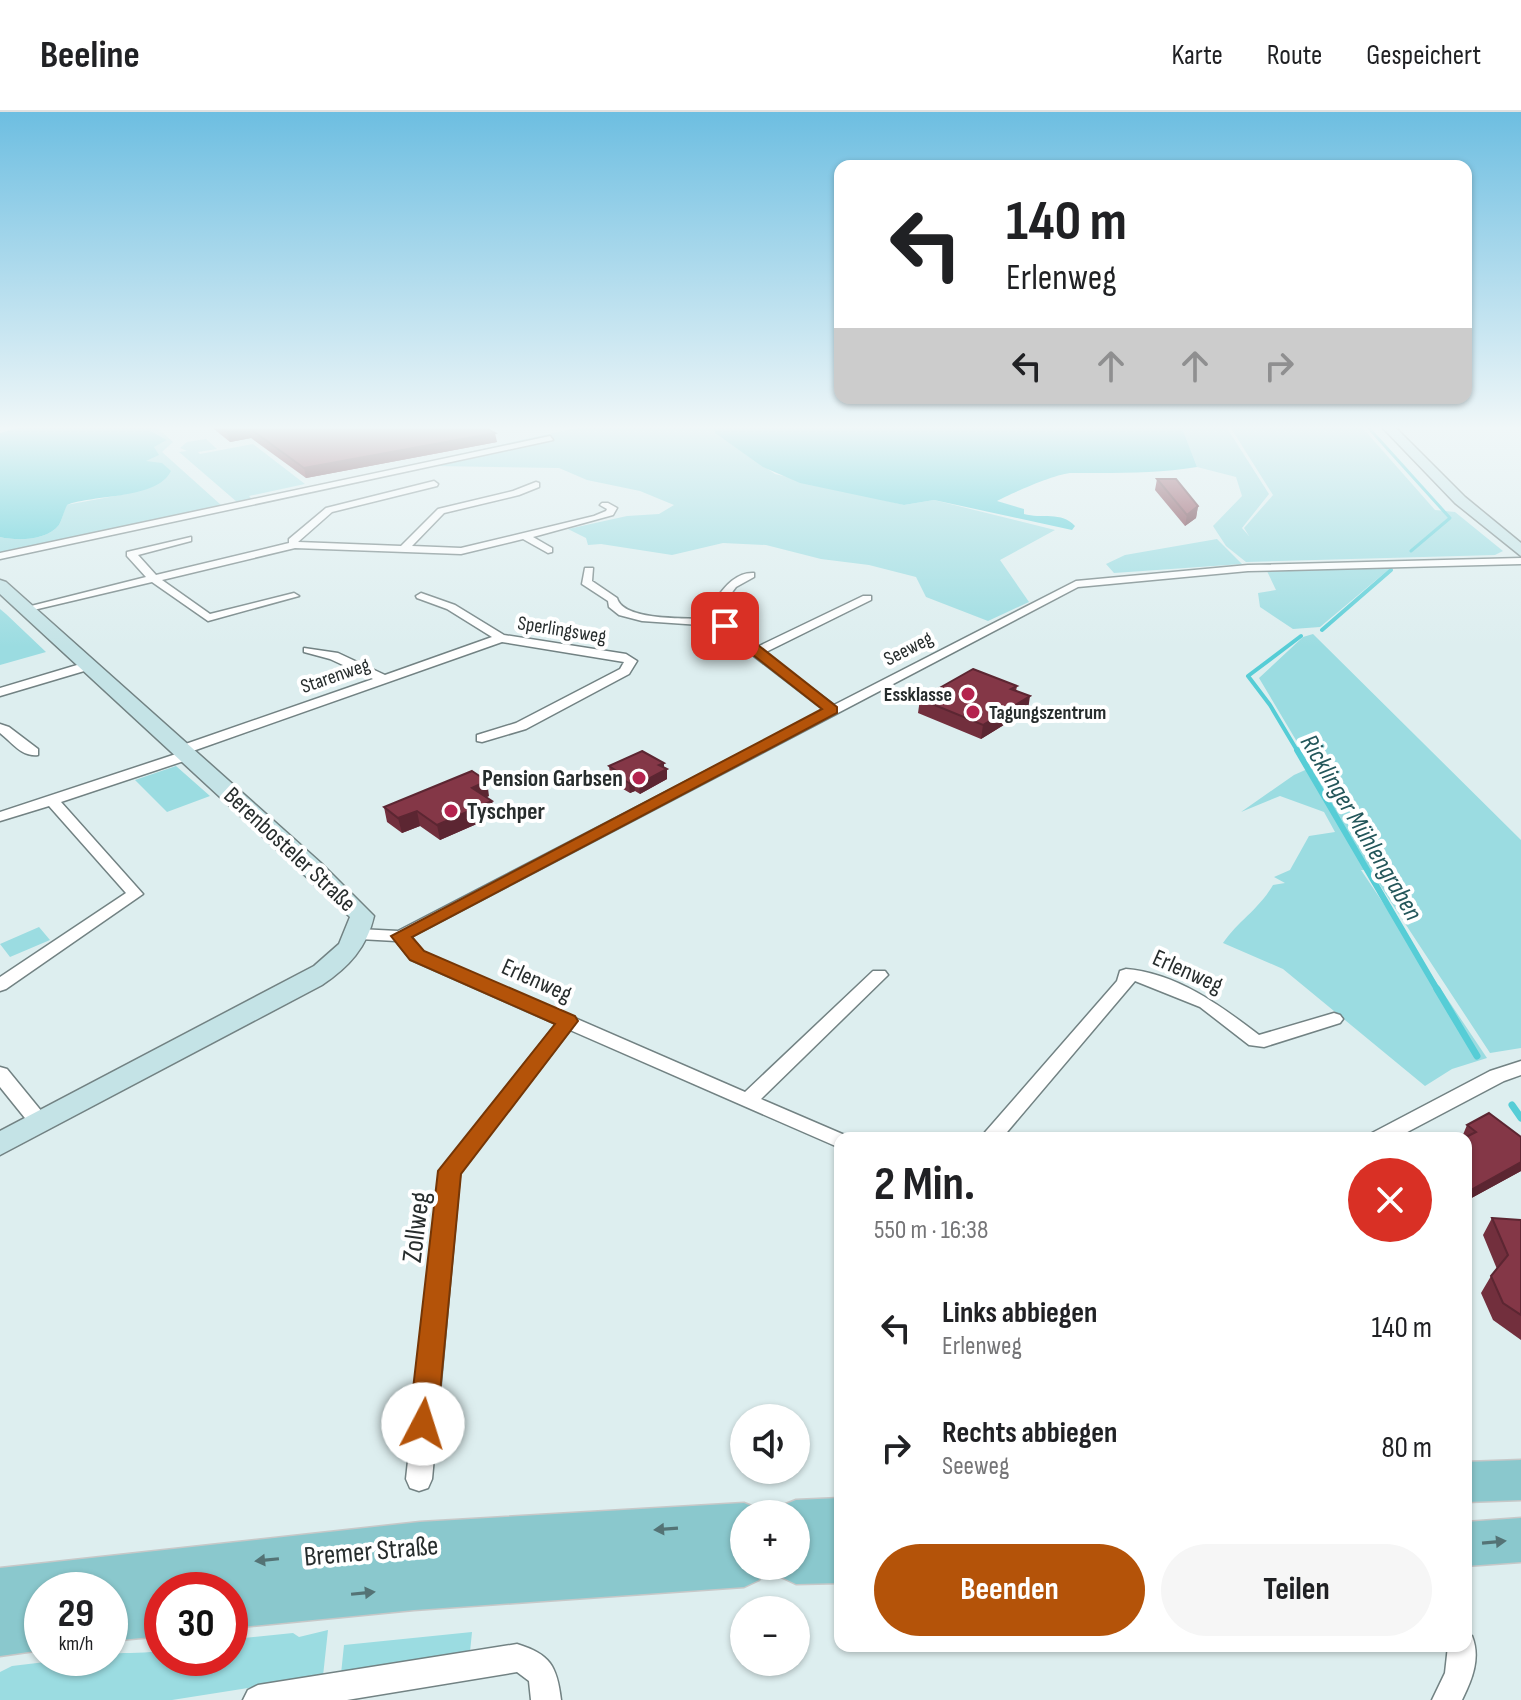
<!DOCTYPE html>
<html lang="de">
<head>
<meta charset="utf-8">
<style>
  :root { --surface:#fff; --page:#f6f6f6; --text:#202124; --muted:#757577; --line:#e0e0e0; --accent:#b45309 }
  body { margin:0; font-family:"Sofia Sans Condensed",sans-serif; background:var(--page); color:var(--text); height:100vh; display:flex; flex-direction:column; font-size:30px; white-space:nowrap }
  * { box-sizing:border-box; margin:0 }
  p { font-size:26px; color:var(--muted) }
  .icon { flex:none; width:44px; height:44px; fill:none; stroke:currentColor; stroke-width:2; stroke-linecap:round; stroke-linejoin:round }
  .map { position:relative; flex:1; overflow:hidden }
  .details { position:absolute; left:834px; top:1020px; width:638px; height:520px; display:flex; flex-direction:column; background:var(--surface); border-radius:16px; box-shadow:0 2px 6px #0004 }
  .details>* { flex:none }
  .guide { position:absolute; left:834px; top:48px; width:638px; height:244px; border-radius:16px; box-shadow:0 2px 6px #0004; background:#fff; color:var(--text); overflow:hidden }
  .controls { position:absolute; left:730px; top:1292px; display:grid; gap:16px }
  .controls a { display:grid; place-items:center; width:80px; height:80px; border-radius:50%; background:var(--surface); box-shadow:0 2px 6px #0004; font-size:40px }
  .speed { position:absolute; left:24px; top:1460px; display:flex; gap:16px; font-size:40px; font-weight:700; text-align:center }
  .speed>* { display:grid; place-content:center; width:104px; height:104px; border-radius:50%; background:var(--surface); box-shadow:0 2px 6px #0004; line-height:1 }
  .speed small { font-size:20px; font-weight:400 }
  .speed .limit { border:12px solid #d22; background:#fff; color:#111 }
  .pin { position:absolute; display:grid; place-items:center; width:68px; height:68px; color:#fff; margin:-34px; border-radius:16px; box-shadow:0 4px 12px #0006 }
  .me { position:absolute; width:88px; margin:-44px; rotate:5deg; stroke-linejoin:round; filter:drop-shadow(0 0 6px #0008) }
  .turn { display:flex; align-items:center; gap:28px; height:168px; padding:0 40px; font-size:36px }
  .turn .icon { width:104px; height:104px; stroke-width:2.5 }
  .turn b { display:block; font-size:56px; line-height:68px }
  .lanes { display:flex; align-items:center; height:76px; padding:0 40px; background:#0003; justify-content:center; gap:40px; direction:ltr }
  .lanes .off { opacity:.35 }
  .round { display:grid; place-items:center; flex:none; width:84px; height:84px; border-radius:42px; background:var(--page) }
  .overview { display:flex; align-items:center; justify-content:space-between; height:136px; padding:0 40px }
  h1 { font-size:48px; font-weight:700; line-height:60px }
  .cta { display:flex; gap:16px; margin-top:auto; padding:16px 40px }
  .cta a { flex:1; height:92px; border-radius:48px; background:var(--accent); color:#fff; font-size:32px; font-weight:700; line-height:92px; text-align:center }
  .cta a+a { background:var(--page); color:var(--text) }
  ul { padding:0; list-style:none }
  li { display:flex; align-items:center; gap:24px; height:120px; padding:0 40px }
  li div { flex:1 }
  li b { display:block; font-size:30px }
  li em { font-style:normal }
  header { display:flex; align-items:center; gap:48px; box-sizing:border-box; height:112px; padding:0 40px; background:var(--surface); border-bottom:2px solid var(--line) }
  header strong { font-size:38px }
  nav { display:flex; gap:44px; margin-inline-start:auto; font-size:28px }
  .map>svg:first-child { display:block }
  .green { fill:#9bdce1 }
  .water { fill:#56cdd6 }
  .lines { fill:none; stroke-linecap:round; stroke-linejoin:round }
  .stream-far3 { stroke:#56cdd6; stroke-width:3 }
  .stream-far2 { stroke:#56cdd6; stroke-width:4 }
  .stream-far1 { stroke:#56cdd6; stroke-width:6 }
  .stream { stroke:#56cdd6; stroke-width:7 }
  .street-casing { stroke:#728283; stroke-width:3 }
  .secondary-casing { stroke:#728283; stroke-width:3 }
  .primary-casing { stroke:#c7c8c8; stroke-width:3 }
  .street { fill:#fff; fill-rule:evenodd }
  .secondary { fill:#c4e3e6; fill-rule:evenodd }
  .primary { fill:#8ac8cd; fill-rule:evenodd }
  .wall { fill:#722f3d }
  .shaded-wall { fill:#5c2632 }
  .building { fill:#843747; stroke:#5c2632; stroke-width:2 }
  .oneway { fill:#547375 }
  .route { fill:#b45309; stroke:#753606; stroke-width:2 }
  .poi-dot { fill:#b4234e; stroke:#fff; stroke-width:3 }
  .labels { text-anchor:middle; stroke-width:8; stroke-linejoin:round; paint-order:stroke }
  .far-street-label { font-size:20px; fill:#272d2d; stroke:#fff }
  .far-poi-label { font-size:20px; font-weight:bold; fill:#272d2d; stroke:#fff; text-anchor:end }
  .poi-label { font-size:24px; font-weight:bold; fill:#272d2d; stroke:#fff; text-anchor:end }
  .street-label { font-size:24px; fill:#272d2d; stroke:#fff }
  .water-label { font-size:26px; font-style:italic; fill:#23565a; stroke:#fff }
  .near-street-label { font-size:28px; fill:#272d2d; stroke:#fff }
</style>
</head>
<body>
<header>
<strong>Beeline</strong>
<nav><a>Karte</a><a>Route</a><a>Gespeichert</a></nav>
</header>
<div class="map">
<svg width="1521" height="1588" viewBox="0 0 1521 1588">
  <rect width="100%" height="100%" fill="#ddeeef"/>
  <path class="green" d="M142,313H154L173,330L162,340L221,393L0,442V425C17,429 46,429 59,413C62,408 64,399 66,393L126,382L143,349L158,342L153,335L167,328Z
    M589,313H719L714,314L715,321L775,362L904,393L934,388L1055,418L1000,448L1029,490L988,509L926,485L916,465L869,453L821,447L766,433L723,431L672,443L601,432L588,433L586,426L568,417L627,404L659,402L674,393L640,379L587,368L559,356L434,354L437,347Z
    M1181,313H1225L1269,382L1242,416L1249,424L1244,416L1273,383L1229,313H1360L1435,398L1455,400L1503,439L1495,443L1246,450L1226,434L1213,414L1242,384L1236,365L1197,355Z
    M206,327L217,337L198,340L200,342L253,332L305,372L249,384L252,387L237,390L179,340L187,339L180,336L187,330Z
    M1217,427L1242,452L1114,461L1106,452L1125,443Z
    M1394,453L1320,515L1293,517L1260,495L1258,481L1276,478L1266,457Z
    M0,497L6,502L46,540L0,553Z
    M1313,522L1521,728V936L1490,941L1370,758H1361L1487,946L1452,957L1425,974L1283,857L1223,831C1238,809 1258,798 1273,773L1285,771L1274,765L1290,758L1309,724L1335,720L1324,700L1280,684L1241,700L1294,663L1312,655L1259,566L1303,525Z
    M176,654L210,684L167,700L135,668Z
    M39,815L50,828L10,845L0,832Z
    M328,1518L323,1564L172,1588H0V1560L12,1554L62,1548L70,1552L86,1546H110V1542C127,1540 149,1542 162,1538V1546H230V1532L244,1526L293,1521L299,1525Z
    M472,1520L470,1540L341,1562L344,1533Z"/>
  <path class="water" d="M27,313L149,314L151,319L167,328L154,335L159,343L146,349L162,351L171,359C157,388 93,382 67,393C64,399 62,408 59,413C46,429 17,429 0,425V321Z
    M719,313H1181L1197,355C1156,362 1113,361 1072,361C1057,361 1012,381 997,389L1024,397V402C1041,407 1062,399 1075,414L1072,418L934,388L904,393L800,371L763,355L715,321L714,314Z"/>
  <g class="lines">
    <path class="stream-far3" d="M1366,313L1450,406L1411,439"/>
    <path class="stream-far2" d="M1322,518L1391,458
      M1298,640L1270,593L1248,564L1301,524"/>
    <path class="stream-far1" d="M1297,638L1438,879"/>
    <path class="stream" d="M1437,877L1477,944
      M1512,993L1521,1006"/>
    <defs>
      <path id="street" d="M550,324L553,328L0,447V441Z
        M434,369L438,372L437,374L332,400L298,430L401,434L438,397L513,379L536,370L539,371V375L519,383L444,401L412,434L461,436L594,404L606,399L607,397L600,393L602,391H608L617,396L613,403L533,425L552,436V440L548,441L523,427L461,442L295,436L162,468L210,502L294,481L299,484L208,509L152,470L25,500L19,497L146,465L127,444V440L191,425V429L138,443L156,463L289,431V427L326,396Z
        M1521,446V452L1248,459L1078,475L411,825L423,840L745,980L873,859H885L888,863L761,987L847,1024L848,1026H840V1036L570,918L460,1061L432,1367L428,1376L419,1379L410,1376L406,1367L440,1059L556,912L411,848L396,829L359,827L351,822L359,817L398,819L824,598L715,514L642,509L619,503L609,495L608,489L582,472L585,456H593L592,469L617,486C623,509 686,506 708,507L718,490L716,487C725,474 737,460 754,461V465L736,475L727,487L729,490L718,508L757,535L863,484H871V488L764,541L834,593L1076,469L1248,453Z
        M421,481L455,493L504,523L626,542L637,549L629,562L526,617L482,630L477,629V623L516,611L620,557L624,550L502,530L190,640L195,643L193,646L61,690L143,782L6,877L0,879V865L126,781L49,694L0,709V700L179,641L175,638L177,635L373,567L330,547L304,540V536L338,541L385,563L492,525L447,497L417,486L416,484Z
        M87,550L93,554L91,557L0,584V576Z
        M0,612L9,615L38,637V643C21,645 12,630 0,621Z
        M1126,857C1176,861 1220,893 1259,923L1334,901L1340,903L1343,907L1340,911L1264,935L1249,933L1200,895L1135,869L1002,1026H980L1117,869L1120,859Z
        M1521,949V963L1504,969L1396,1026H1369L1372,1021L1490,959Z
        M0,955L7,957L47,1006L50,1011L47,1016L40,1018L33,1016L0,975Z
        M1466,1521L1472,1524C1481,1546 1472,1568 1462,1588H1432L1445,1561L1448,1534H1466Z
        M517,1532C550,1542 557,1554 561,1588H531L529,1569L517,1560L347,1588H243L248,1578L258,1573Z"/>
      <path id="secondary" d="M1380,313H1393L1465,385L1521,431V444L1455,391Z
        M0,468L6,470L321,751L374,804C367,835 349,855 322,873L0,1043V1019L314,854L339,832L350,805L0,482Z"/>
      <path id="primary" d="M1521,1348V1388L1466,1390V1350Z
        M840,1386V1471L796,1472L781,1465L776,1454H796V1402H778L781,1394L796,1388Z
        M744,1391L759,1397L761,1402H744V1454H766L759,1468L744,1475L414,1498L230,1516V1478H162V1524L110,1529V1478H42V1538L0,1544V1456L420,1410Z
        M1521,1406V1450L1466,1454V1410Z"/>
    </defs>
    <use href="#street" class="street-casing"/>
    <use href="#secondary" class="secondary-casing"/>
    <use href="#primary" class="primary-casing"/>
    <use href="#street" class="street"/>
    <use href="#secondary" class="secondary"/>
    <use href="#primary" class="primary"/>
  </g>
  <path class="wall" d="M213,313H481L497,330L306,366L251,326L230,330L214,317Z
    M1157,367L1198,394L1196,406L1185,414L1155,378Z
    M1017,574L1016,579L1028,598L981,627L918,601L920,587Z
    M609,654L664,656L667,657V667L640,682L635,679L630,681L611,670Z
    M489,684L486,685L492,689L495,704L440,728L420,714L402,721L387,710L384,695Z
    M1467,1013L1521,1025V1059L1466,1089V1026L1462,1025Z
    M1492,1106L1521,1108V1228L1493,1208L1481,1181L1491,1164L1497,1157L1483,1123Z"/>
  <path class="shaded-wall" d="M249,316L251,326L230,330L227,320Z
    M495,321L497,330L306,366L304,356Z
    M1198,394L1196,406L1185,414L1187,403Z
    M1030,584L1028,598L981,627L983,613Z
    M664,651V659L667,657V667L640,682L639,672L659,653Z
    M487,669L489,684L475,691L472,676Z
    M634,669L635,679L630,681L629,671Z
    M492,689L495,704L440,728L437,713Z
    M417,699L420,714L402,721L398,706Z
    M1521,1050V1059L1466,1089V1084L1469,1079Z"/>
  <path class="building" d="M218,313H481L495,321L304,356L249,316L227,320Z
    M1157,367H1176L1198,394L1187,403Z
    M973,557L1017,574L1011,577L1030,584L983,613L920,587Z
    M642,639L664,651L659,653L667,657L639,672L634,669L629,671L610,660L615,658L609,654Z
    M472,659L487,669L472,676L492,689L437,713L417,699L398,706L384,695Z
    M1489,1001L1521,1025V1050L1469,1079L1466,1077V1026H1464L1476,1020L1467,1013Z
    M1492,1106L1521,1108V1203L1503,1191L1491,1164L1508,1143Z"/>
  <defs><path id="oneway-solid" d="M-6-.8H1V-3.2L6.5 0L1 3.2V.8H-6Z" transform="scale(2)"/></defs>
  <g class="oneway">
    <use href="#oneway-solid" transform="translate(666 1417) rotate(176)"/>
    <use href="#oneway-solid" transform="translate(1494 1430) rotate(-5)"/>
    <use href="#oneway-solid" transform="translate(267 1448) rotate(174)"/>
    <use href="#oneway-solid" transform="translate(363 1481) rotate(-6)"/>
  </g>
  <linearGradient id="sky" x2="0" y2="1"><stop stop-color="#6dbee1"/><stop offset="0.59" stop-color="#f0f7f8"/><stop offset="1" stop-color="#f0f7f8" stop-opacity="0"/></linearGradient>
  <rect width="1521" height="535" fill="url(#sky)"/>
  <path class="route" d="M720,511H730L837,595V601L412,825L424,839L575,904L578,909L461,1062L437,1312L433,1321L423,1325L413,1321L409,1312L438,1059L555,912L410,848L391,824L822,597L720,517Z"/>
  <g class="poi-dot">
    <circle cx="968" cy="582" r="8"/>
    <circle cx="973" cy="600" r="8"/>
    <circle cx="639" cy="666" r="8"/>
    <circle cx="451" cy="699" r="8"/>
  </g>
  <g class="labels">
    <g class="far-street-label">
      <text transform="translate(562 517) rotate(9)" y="7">Sperlingsweg</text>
      <text transform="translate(908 536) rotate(-27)" y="7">Seeweg</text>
      <text transform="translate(335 563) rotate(-19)" y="7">Starenweg</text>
    </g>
    <g class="far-poi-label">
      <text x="952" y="589">Essklasse</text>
      <text x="989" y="607" text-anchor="start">Tagungszentrum</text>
    </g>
    <g class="poi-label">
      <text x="623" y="674">Pension Garbsen</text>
      <text x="467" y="707" text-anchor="start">Tyschper</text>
    </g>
    <g class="street-label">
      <text transform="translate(290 737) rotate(43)" y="8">Berenbosteler Straße</text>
      <text transform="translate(1188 859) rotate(24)" y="8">Erlenweg</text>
      <text transform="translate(537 868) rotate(24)" y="8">Erlenweg</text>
    </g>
    <g class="water-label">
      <text transform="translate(1362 715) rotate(59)" y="9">Ricklinger Mühlengraben</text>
    </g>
    <g class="near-street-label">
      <text transform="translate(415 1115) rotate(-83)" y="10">Zollweg</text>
      <text transform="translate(371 1438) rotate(-5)" y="10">Bremer Straße</text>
    </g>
  </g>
</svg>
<div class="controls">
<a><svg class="icon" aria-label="sound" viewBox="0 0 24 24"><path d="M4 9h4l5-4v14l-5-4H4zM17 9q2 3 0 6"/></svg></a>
<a>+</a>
<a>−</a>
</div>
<div class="speed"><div>29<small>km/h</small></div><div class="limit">30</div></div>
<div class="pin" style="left:725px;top:514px;background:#d93025"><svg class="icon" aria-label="arrive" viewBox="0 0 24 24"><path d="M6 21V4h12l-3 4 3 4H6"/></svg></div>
<svg class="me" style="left:423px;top:1312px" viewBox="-20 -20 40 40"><circle r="19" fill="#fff"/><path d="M0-13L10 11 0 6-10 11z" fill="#b45309"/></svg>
<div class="guide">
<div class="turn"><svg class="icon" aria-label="left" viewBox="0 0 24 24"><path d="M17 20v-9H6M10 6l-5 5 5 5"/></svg><div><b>140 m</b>Erlenweg</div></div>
<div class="lanes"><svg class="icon" aria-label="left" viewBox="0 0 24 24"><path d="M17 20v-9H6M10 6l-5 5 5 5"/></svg><svg class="icon off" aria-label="ahead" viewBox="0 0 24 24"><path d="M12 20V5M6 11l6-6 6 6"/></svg><svg class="icon off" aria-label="ahead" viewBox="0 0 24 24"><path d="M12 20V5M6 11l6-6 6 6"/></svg><svg class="icon off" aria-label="right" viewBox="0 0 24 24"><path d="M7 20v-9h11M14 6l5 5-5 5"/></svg></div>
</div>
<section class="details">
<div class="overview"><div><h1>2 Min.</h1><p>550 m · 16:38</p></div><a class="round" style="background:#d93025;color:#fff"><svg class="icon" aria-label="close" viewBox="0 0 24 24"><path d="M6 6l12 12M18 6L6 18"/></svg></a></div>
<ul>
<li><svg class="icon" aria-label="left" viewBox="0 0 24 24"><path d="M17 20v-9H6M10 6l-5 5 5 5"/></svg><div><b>Links abbiegen</b><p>Erlenweg</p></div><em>140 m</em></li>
<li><svg class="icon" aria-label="right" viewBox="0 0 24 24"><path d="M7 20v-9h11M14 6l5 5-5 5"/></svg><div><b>Rechts abbiegen</b><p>Seeweg</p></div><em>80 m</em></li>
</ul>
<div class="cta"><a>Beenden</a><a>Teilen</a></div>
</section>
</div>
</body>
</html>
